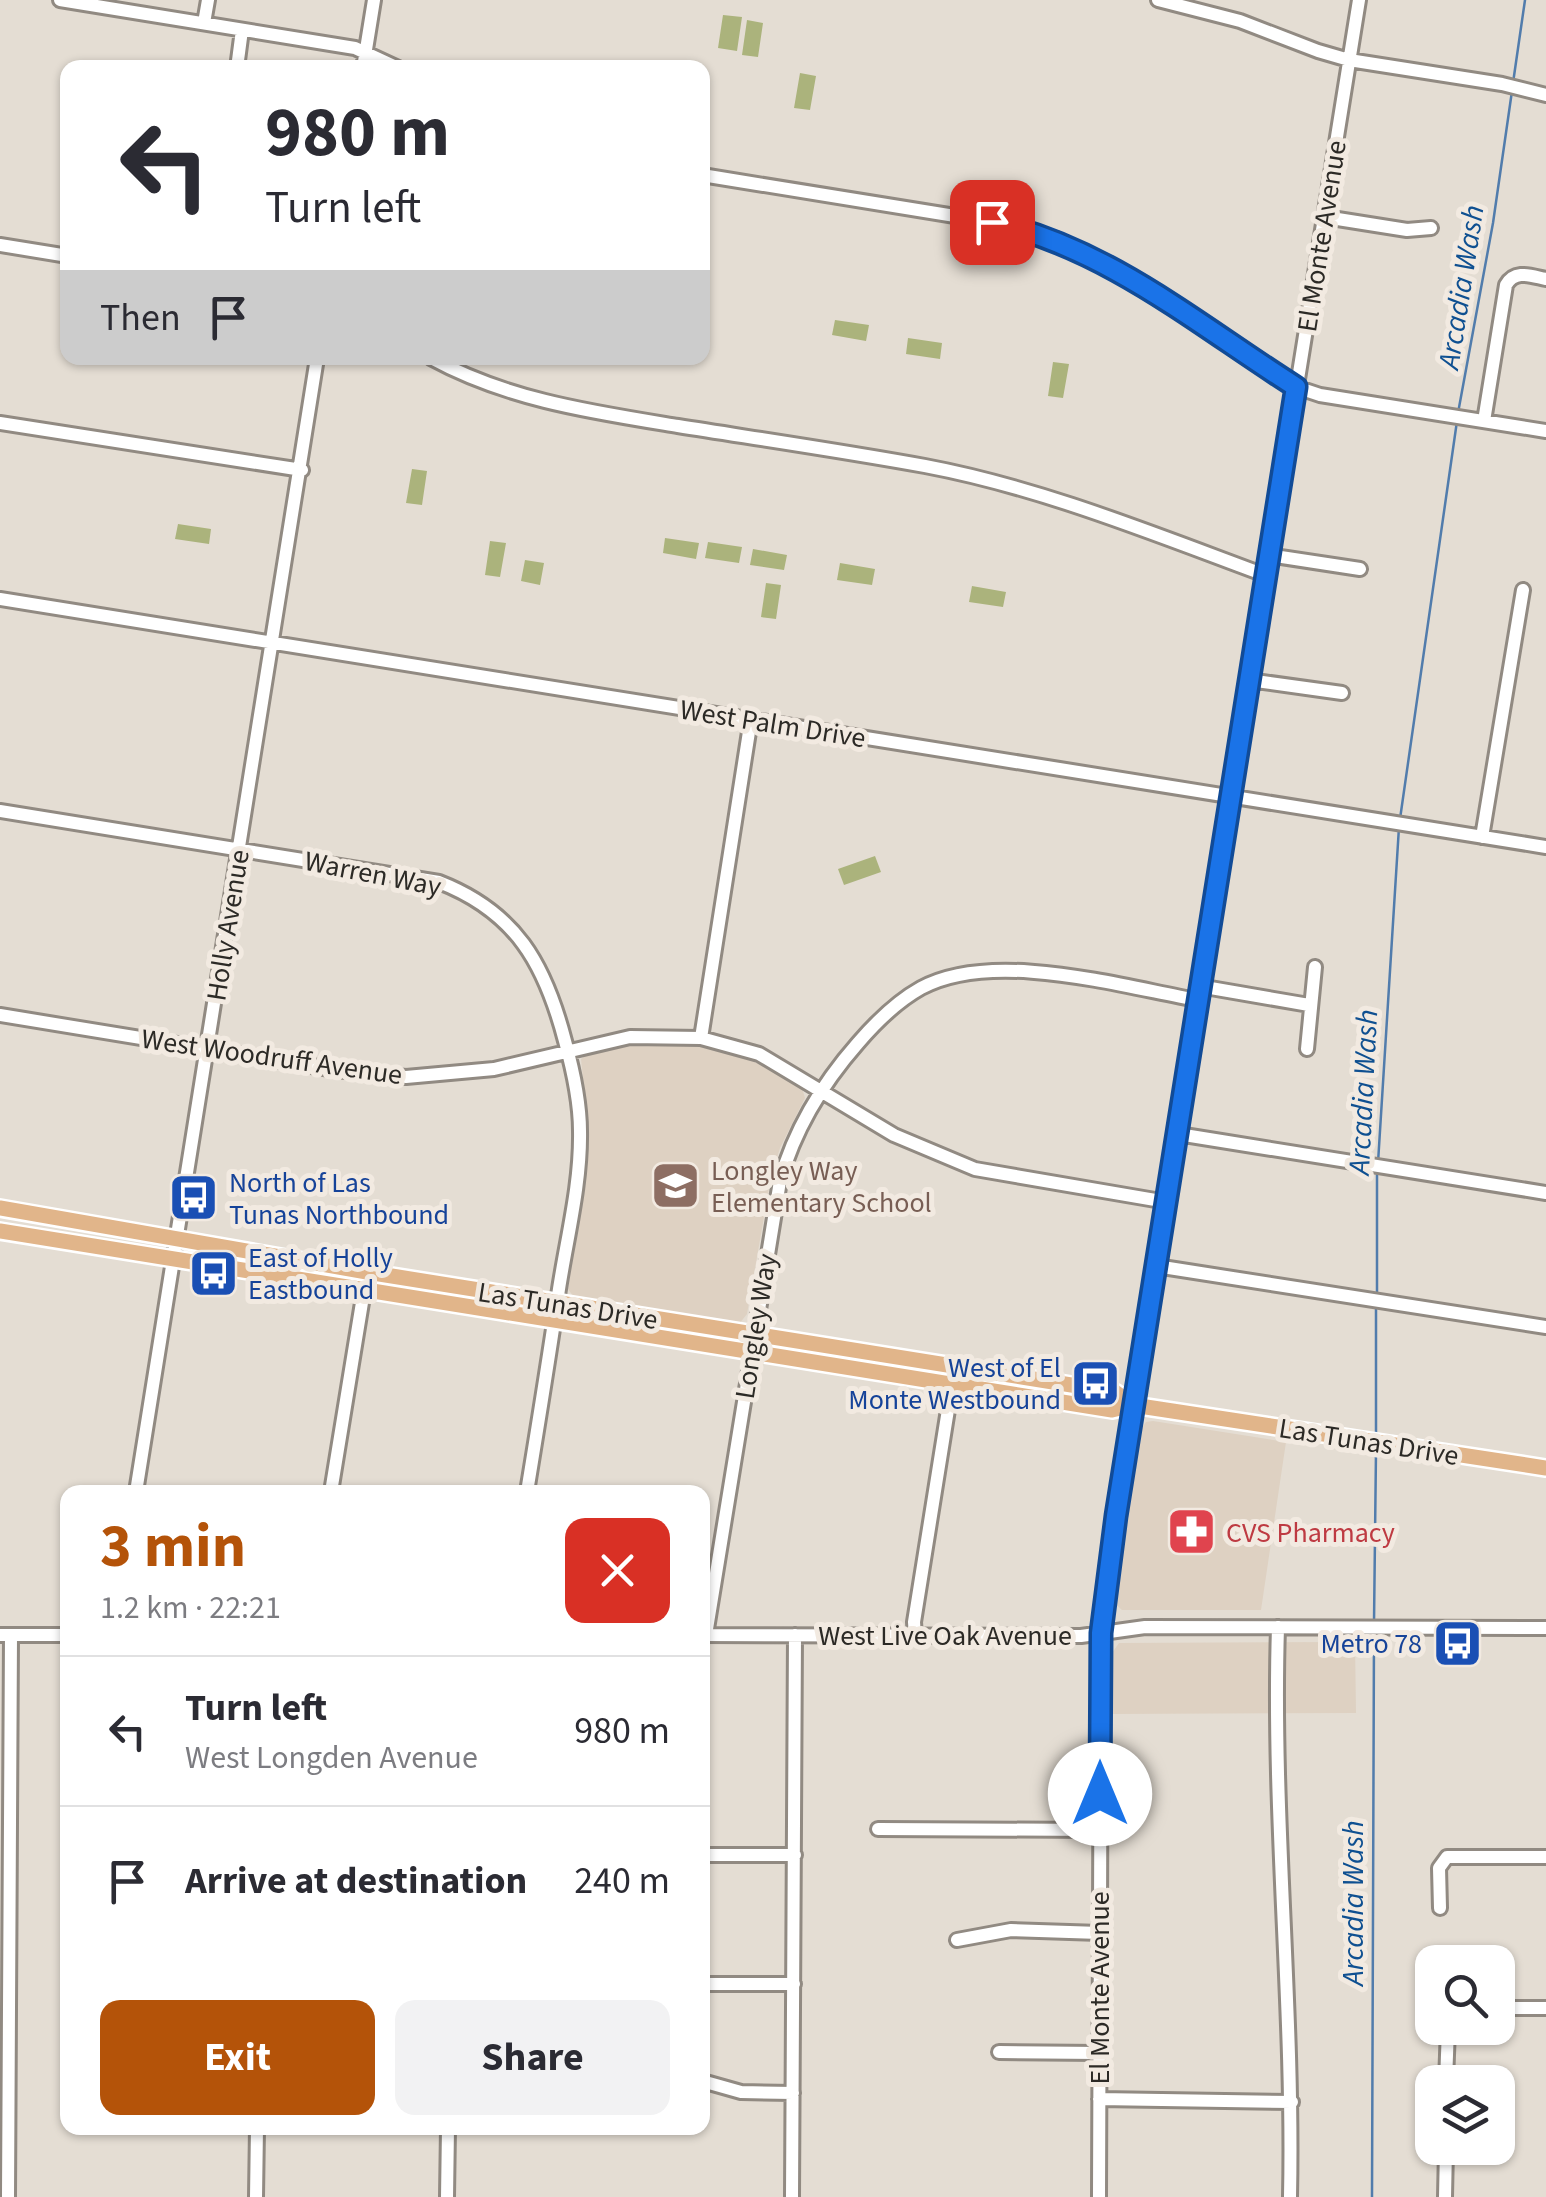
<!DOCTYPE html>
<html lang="en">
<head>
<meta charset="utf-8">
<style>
  :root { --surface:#fff; --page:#f2f2f3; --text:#2b2b33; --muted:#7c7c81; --line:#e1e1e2; --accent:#b45309 }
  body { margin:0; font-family:"Source Sans 3",sans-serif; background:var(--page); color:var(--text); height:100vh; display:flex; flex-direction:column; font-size:38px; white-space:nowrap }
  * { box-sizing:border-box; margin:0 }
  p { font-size:32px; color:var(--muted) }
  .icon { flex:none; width:55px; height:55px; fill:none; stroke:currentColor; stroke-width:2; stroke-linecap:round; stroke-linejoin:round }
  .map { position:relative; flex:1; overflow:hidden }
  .sheet { position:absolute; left:60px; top:1485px; width:650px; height:650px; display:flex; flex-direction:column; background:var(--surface); border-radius:20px; box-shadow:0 2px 8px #0004 }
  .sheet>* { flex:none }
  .hud { position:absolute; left:60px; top:60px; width:650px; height:305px; border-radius:20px; box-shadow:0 2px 8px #0004; background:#fff; color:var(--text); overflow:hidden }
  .controls { position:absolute; left:1415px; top:1945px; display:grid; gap:20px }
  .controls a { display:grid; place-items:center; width:100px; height:100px; border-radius:20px; background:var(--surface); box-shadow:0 2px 8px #0004; font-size:50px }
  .pin { position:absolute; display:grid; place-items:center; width:85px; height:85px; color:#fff; margin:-42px; border-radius:20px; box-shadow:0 5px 15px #0006 }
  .me { position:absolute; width:110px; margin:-55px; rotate:0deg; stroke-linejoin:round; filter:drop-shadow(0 0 8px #0008) }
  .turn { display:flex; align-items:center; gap:35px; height:210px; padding:0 40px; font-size:45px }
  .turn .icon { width:130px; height:130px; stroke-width:2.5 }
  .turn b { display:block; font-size:70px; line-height:85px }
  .then { display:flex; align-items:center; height:95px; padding:0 40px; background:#0003; gap:20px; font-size:38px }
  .round { display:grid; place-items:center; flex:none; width:105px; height:105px; border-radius:20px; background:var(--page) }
  .overview { display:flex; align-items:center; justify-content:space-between; height:170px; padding:0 40px }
  h1 { font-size:60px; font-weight:700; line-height:75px; color:var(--accent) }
  .primary-button { display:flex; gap:20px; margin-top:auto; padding:20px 40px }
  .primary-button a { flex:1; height:115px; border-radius:20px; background:var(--accent); color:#fff; font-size:40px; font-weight:700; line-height:115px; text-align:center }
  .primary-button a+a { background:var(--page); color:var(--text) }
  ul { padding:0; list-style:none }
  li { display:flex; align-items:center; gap:30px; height:150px; padding:0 40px; border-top:2px solid var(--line) }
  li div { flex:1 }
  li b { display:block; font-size:38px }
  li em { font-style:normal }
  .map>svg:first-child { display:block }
  .built { fill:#ded1c2 }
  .green { fill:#abb37c }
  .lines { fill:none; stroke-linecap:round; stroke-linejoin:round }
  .stream { stroke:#517cac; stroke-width:2.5 }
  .minor-casing { stroke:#918a82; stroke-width:18 }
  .major-casing { stroke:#fff; stroke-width:20 }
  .minor { stroke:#fff; stroke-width:12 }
  .major { stroke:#e1b58a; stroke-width:15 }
  .route-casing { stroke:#114b97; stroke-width:25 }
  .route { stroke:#1a73e8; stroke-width:18 }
  .labels { text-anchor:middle; stroke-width:10; stroke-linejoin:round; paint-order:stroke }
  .street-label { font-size:28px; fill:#2c2a26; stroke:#f2eae1 }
  .education-label { font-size:28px; fill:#785e54; stroke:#f2eae1; text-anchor:start }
  .transit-label { font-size:28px; fill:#164399; stroke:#f2eae1; text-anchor:start }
  .health-label { font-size:28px; fill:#be3a42; stroke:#f2eae1; text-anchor:start }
  .water-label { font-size:30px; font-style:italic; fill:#0f5091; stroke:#f2eae1 }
</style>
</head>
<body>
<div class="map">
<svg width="1546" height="2197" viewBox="0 0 1546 2197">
  <rect width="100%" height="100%" fill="#e4ddd3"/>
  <path class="built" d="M675,1043L700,1046L755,1062L802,1088L805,1098L780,1148L771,1177L747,1314L739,1324L581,1299L573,1296L568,1289L586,1160L588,1129L581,1059L591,1051L632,1044Z
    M1153,1421L1286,1442L1261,1610H1122L1112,1601L1139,1432L1146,1422Z
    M1355,1642L1356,1713L1111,1714L1112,1653L1119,1643Z"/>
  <path class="green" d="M723,15L742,17L737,51L718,48Z
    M747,20L763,23L758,57L742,55Z
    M800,73L816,76L810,110L794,108Z
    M835,320L869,325L866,341L832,335Z
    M908,338L942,343L940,359L906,354Z
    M1053,362L1069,364L1063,398L1048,396Z
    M412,469L427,471L422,505L406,503Z
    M178,524L211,529L209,544L175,539Z
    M665,538L699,543L696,559L663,553Z
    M490,541L506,543L500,577L485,575Z
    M708,542L742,547L739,563L705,558Z
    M753,549L787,555L784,570L750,565Z
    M525,560L544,563L540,585L521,581Z
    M840,563L875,569L872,585L837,580Z
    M766,583L781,585L776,619L761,617Z
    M972,586L1006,592L1003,607L969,602Z
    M875,856L881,872L844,885L838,869Z"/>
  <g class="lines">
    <path class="stream" d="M1513,83L1525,0
      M1458,413L1493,223L1512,91
      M1400,819L1457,421
      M1378,1163L1399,827
      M1377,1293V1171
      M1376,1433V1306
      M1374,1623L1376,1451
      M1372,2197L1374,1631"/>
    <defs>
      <path id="minor" d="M60,0L355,48L398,68
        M1158,0L1240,21L1318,51L1349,60L1502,84L1546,95
        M204,23L208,0
        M237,68L242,30
        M363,68L374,0
        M702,175L992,222L1056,239L1152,291L1296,387L1320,395L1546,431
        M1325,217L1407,230L1431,228
        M0,245L68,256
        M431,358C508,400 592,412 678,426C760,439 843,451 925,466C1042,488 1154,534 1265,575
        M1484,421L1506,285C1515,269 1531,276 1546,279
        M0,423L302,470
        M1268,555L1360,569
        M0,599L1546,847
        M1249,680L1342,693
        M0,811L439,882C516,912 545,964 565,1041C573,1070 580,1100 580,1131C581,1184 567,1237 559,1289C549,1357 538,1425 527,1492
        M1482,837L1523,590
        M1199,986L1309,1005
        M0,1015L336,1070L406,1077L494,1069L630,1037L701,1038L759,1054L894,1135L975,1169L1167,1202
        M701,1038L751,719
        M1307,1049L1315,967
        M1178,1134L1546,1193
        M1156,1266L1546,1327
        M136,1492L317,358
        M331,1492L367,1272
        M1278,1627C1272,1817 1294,2007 1290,2197
        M0,1635H68
        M702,1635L1081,1636L1145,1627L1546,1628
        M706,1635L780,1181C795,1128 822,1084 858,1043C876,1022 896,1002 921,988C993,949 1119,986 1197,1000
        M915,1636L914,1622L955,1366
        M878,1829L1099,1830
        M702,1855H795
        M1440,1908L1439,1868L1447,1857H1546
        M957,1940L1011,1930L1100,1933
        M702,1984H794
        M1498,2008H1546
        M999,2052L1099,2053
        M702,2081L741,2092L793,2093
        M1446,2082L1448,2028
        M1099,2099L1292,2102
        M8,2197L11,1635
        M256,2197L257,2128
        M447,2197L448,2128
        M792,2197L795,1635
        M1099,2197L1101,1633L1133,1405L1359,0
        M1445,2197L1446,2148"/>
      <path id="major" d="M0,1208L367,1272L1115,1392L1133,1405
        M0,1231L1112,1410L1133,1405L1546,1468"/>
    </defs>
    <use href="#minor" class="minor-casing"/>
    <use href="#major" class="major-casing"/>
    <use href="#minor" class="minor"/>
    <use href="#major" class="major"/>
  </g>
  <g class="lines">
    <defs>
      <path id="route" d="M992,222C1108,248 1198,325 1296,387L1116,1516L1101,1633L1100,1794"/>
    </defs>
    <use href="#route" class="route-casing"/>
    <use href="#route" class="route"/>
  </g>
  <defs>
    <symbol id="school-square" viewBox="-11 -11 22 22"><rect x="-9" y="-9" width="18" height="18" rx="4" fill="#8d6e63" stroke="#f2eae1"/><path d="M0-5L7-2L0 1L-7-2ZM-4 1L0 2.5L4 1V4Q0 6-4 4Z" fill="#fff"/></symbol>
    <symbol id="bus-square" viewBox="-11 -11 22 22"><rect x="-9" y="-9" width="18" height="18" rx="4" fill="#1a4fb4" stroke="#f2eae1"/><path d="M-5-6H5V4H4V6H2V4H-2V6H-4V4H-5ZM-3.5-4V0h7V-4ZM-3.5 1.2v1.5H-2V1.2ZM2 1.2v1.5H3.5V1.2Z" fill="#fff"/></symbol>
    <symbol id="pharmacy-square" viewBox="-11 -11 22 22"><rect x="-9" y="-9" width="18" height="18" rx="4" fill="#e0444e" stroke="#f2eae1"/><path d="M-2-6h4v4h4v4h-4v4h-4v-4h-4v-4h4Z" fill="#fff"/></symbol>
  </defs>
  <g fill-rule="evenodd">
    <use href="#school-square" x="648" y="1158" width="55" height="55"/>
    <use href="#bus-square" x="166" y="1170" width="55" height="55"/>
    <use href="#bus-square" x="186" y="1246" width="55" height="55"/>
    <use href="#bus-square" x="1068" y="1356" width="55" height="55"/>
    <use href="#pharmacy-square" x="1164" y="1504" width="55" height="55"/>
    <use href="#bus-square" x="1430" y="1616" width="55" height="55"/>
  </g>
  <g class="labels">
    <g class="street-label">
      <text transform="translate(1321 236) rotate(-81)" y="10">El Monte Avenue</text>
      <text transform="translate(773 723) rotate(9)" y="10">West Palm Drive</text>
      <text transform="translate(373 873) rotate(11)" y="10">Warren Way</text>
      <text transform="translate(227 925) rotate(-81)" y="10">Holly Avenue</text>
      <text transform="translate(272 1056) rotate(8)" y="10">West Woodruff Avenue</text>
      <text transform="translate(568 1305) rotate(9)" y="10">Las Tunas Drive</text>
      <text transform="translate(755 1326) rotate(-81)" y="10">Longley Way</text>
      <text transform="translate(1369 1441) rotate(9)" y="10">Las Tunas Drive</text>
      <text x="945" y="1645">West Live Oak Avenue</text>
      <text transform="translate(1099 1988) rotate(-90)" y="10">El Monte Avenue</text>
    </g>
    <g class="education-label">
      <text x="711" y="1180">Longley Way<tspan x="711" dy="32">Elementary School</tspan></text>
    </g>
    <g class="transit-label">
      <text x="229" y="1192">North of Las<tspan x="229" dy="32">Tunas Northbound</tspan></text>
      <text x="248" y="1267">East of Holly<tspan x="248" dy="32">Eastbound</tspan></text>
      <text x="1061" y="1377" text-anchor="end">West of El<tspan x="1061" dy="32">Monte Westbound</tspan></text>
      <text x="1422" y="1653" text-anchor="end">Metro 78</text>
    </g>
    <g class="health-label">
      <text x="1226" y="1542">CVS Pharmacy</text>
    </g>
    <g class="water-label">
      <text transform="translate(1461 287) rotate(-81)" y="10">Arcadia Wash</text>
      <text transform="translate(1363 1092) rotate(-87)" y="10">Arcadia Wash</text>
      <text transform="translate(1353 1903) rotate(-90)" y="10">Arcadia Wash</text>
    </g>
  </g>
</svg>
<div class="controls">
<a><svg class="icon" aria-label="search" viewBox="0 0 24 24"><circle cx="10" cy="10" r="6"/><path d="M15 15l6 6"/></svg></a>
<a><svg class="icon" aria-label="layers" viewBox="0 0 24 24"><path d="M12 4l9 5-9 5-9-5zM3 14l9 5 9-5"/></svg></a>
</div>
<div class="pin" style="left:992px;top:222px;background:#d93025"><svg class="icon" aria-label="arrive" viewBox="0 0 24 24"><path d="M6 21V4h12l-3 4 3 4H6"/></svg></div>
<svg class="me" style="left:1100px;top:1794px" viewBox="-20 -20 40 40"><circle r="19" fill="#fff"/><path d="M0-13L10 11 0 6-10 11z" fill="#1a73e8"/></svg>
<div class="hud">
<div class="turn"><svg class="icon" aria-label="left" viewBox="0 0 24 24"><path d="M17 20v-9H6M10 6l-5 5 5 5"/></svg><div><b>980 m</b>Turn left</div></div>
<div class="then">Then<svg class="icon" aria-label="arrive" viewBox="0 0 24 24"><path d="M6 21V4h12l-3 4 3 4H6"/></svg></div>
</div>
<section class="sheet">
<div class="overview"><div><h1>3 min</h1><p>1.2 km · 22:21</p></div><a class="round" style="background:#d93025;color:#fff"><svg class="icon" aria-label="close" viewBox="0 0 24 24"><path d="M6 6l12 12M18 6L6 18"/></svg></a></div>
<ul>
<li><svg class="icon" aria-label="left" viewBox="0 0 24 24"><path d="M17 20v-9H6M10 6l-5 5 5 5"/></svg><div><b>Turn left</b><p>West Longden Avenue</p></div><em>980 m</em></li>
<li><svg class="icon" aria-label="arrive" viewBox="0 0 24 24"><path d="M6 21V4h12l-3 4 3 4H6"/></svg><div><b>Arrive at destination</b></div><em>240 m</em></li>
</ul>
<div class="primary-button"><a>Exit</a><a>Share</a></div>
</section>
</div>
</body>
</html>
